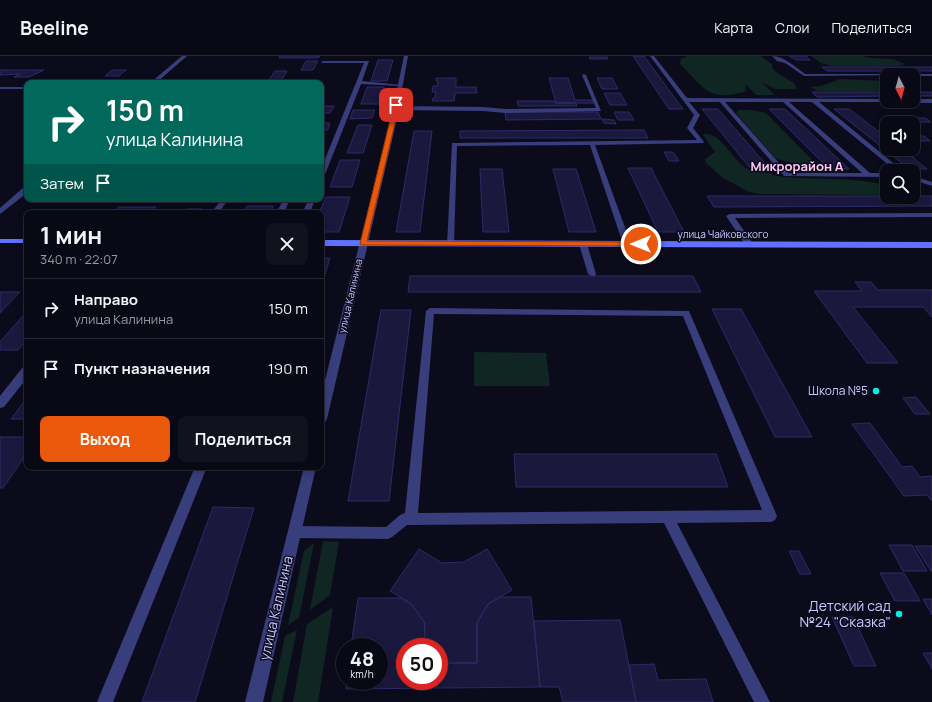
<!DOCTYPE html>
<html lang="ru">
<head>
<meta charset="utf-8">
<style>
  :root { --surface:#090815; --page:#12111e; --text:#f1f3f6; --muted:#999aa0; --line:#292934; --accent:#ea580c }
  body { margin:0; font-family:Manrope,sans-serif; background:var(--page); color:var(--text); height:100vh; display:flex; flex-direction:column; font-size:15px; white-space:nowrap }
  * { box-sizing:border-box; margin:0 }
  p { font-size:13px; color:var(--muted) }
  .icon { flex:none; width:22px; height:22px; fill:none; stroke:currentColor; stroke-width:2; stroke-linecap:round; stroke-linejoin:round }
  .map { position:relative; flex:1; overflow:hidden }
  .sheet { position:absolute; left:24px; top:154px; width:300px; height:260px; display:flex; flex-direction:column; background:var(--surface); border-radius:8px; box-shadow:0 2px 10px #0003,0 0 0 1px var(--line) }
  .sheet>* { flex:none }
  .guide { position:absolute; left:24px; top:24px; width:300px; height:122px; border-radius:8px; box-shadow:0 2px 10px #0003,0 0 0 1px var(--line); background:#00695c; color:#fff; overflow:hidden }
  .needle { width:26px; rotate:174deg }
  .tools { position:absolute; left:880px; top:12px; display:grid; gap:8px }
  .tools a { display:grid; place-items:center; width:40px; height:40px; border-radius:8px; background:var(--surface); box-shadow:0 2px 10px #0003,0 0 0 1px var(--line); font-size:20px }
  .speed { position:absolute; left:336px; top:582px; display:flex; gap:8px; font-size:20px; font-weight:700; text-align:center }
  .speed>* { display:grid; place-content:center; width:52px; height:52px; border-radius:50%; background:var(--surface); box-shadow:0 2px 10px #0003,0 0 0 1px var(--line); line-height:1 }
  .speed small { font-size:10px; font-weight:400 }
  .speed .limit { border:6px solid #d22; background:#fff; color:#111 }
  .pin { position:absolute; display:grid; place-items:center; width:34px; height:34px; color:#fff; margin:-17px; border-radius:8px; box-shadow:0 2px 6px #0006 }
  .me { position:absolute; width:44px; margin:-22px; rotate:270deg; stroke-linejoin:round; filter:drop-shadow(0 0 3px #0008) }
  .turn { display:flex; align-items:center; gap:14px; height:84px; padding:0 16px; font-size:18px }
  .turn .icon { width:52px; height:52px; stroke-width:2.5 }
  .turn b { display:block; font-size:28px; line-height:34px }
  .then { display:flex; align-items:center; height:38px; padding:0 16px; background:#0003; gap:8px; font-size:15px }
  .round { display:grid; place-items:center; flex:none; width:42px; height:42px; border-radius:8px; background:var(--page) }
  .head { display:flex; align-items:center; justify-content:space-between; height:68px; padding:0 16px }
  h1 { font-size:24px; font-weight:700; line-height:30px }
  .cta { display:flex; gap:8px; margin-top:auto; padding:8px 16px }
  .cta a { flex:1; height:46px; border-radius:8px; background:var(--accent); color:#fff; font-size:16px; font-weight:700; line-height:46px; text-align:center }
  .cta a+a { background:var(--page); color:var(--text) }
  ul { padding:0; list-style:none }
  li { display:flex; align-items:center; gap:12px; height:60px; padding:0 16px; border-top:1px solid var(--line) }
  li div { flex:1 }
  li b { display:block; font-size:15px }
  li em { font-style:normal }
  header { display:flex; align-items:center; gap:24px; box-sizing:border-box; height:56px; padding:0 20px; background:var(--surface); border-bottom:1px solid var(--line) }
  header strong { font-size:19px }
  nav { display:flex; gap:22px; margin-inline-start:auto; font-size:14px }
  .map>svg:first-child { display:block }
  .green { fill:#0f2622 }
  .building { fill:#1a183d; stroke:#2e2a69 }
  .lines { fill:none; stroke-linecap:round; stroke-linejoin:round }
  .service { fill:#373e7b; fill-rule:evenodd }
  .minor { fill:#373e7b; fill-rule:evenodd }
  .tertiary { fill:#373e7b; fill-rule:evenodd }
  .secondary { fill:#5f71fd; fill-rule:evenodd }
  .route { fill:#ea580c; stroke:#983908 }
  .poi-dot { fill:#02efe6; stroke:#0c0b1c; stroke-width:1.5 }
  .labels { text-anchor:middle; stroke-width:3; stroke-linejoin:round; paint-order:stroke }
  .far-street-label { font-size:10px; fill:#c7c9fe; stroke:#0c0b1c }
  .poi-label { font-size:12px; fill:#c7c9fe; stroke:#0c0b1c; text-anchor:end }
  .far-district-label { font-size:13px; font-weight:bold; fill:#fec9f2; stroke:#0c0b1c }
  .near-poi-label { font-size:14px; fill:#c7c9fe; stroke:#0c0b1c; text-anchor:end }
  .near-street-label { font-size:14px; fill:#c7c9fe; stroke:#0c0b1c }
</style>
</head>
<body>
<header>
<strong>Beeline</strong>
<nav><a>Карта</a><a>Слои</a><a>Поделиться</a></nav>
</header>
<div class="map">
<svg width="932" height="646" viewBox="0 0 932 646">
  <rect width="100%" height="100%" fill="#0c0b1c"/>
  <path class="green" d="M687,0H761L772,8L773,13L777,17L794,27L797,33H775L762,26L775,39H756L745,28L746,35C709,47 704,32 680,8L681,3Z
    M811,0H862L871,2L893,3L906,8L899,10H832L821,7Z
    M840,23L887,25V35H818L810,31L821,30Z
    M738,54H753L766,57L824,116L812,117L796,108L776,103L736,57Z
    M704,78C723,76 732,107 750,114C754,116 758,115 762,116C770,117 778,121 786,121C820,124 853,121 887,129V139L759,138L749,136L723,122L705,106V103L715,96L703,79Z
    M474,296L546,297L550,330H474Z
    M323,485L339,486L330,539L310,554Z
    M314,487L299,562L288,569L304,495Z
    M333,551L318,646H293L307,568Z
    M297,574L282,646H271L285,580Z"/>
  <path class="building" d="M280,0H320L318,2H279Z
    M633,0H644L683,53H669Z
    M789,0H806L810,4H797Z
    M589,1H607L608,3H590Z
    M378,4H393L387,25H371Z
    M306,5H318L313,14H301Z
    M822,11H932V15H827Z
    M0,14H44L29,21H14L20,18L0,19Z
    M112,14H126L119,20H105Z
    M275,15H287L281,25H268Z
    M436,22H456V31H476L477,37H455L454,45H432L433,42H435L436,36H432L433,30H437L438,25H436Z
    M549,22H568L575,44H592L594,47H556Z
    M597,22H612L618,33H602Z
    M367,31H384L380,48H361Z
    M812,36H887V40L817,41Z
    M913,36H932V40H913Z
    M604,37H620L627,49H610Z
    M517,45H555L556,47H576L577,50H518Z
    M321,50H334L330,57H321Z
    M702,53H718L769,112H750Z
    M769,53H785L849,113H829Z
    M834,53H849L887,82V93H902L927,113H909Z
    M353,54H375L372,62L350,63Z
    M404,54H411L409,61H402Z
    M505,56H598L601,63L506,64Z
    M614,56H629L634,64H618Z
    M903,62H913L919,66H909Z
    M915,62H925L931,66H921Z
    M602,63L614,64L616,68L604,67Z
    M321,67H330L328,74H321Z
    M358,69H372L363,97H347Z
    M644,74L648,82H460V75Z
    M414,75H432L420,176H396Z
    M913,80H924L930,85H919Z
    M664,96H673L679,105H669Z
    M340,104H360L352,131H330Z
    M628,112H651L684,176H658Z
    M480,113H502L509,176H483Z
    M553,113H576L596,176H569Z
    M707,140H932V150L714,151Z
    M326,141H350L339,176H321V157H319Z
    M247,150H273L271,155H244Z
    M119,151H156L151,157H113Z
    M187,153H202L199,157H185Z
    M321,202H330L321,232Z
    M410,220H693L701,236H408Z
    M855,226H871L878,234H932V261L923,251H853L898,307H867L814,235H862Z
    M0,236H20L0,257Z
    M712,253H741L812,381H775Z
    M381,254H411L389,445H348Z
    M27,255V283L18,294H0V286Z
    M916,341L930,358H915L903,342Z
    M27,342V363H11L26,343Z
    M870,367L902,411L912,410L920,421L931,420L932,422V445L927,439L904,440L852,368Z
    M0,381H27V397L3,432H0Z
    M514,398H716L728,431H516Z
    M213,451L254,452L195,646H142Z
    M889,489H912L927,515H903Z
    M915,490H932V515H931Z
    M419,493L442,507L464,506L487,493L512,534L488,548L477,567V607H439V591H424L425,567L411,548L390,535Z
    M789,495H799L811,518H800Z
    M880,517H904L920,545H895Z
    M500,541H531L540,631L346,633L347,625H379V591H351L358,542H401L411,548L425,567L424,591H405V625H439V607H477V567L488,548Z
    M923,543H932V559Z
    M832,561H853L876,610H854Z
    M620,564L636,646H563L559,631H540L534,565Z
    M923,597H932V613Z
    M654,608L658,624L706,623L713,646H636L629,609Z"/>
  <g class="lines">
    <path class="service" d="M650,0H654L687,42L887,43V45H890L889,46H819L903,115H896L812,46H789L870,117H887V121L784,120L720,46H689L700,59L693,72L704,86L703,87L595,89L631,188L630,190H627L623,188L590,89L457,90L454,188L450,190H447L452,87L697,84L687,72L694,59ZM725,46H783L862,117H788Z
      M772,0C783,0 796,11 805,18H932V20H913V19L804,20L785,7L777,5Z
      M323,5H369L362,25L402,29L400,30L361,28L324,121L321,123V113L364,7H321Z
      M584,18L586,19L601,55L505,57L483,55L395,54L392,52L395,50L483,51L505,53L596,52L582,19Z
      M0,31H27V33H0Z
      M913,43H932V47H906L903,45H913Z
      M913,120L932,126V130L913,124Z
      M222,143H228L219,157H211Z
      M284,143H290L284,157H276Z
      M309,143H315L310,157H302Z
      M932,157V161L735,162L754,189L750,191H747L726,160L730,158Z
      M580,186H583L587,188L596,218L595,220H592L588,218L579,188Z
      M430,252L689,255L777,460L775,464L771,466L677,467L770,646H754L664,467L407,469L392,481L388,483L294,482L290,480L288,476L290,472L294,470L386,471L400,459L405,457L426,255ZM434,258L683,260L762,454L418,457Z
      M195,411H207L113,646H97Z"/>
    <path class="minor" d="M182,0H187L156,27H150Z
      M24,131H27V137L0,158V152Z
      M27,310V322L4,351L0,352V340L23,311Z"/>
    <path class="tertiary" d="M404,0H408L396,67L327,363L325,366L321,368V340L390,67Z
      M304,411H316L263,646H245Z"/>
    <path class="secondary" d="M0,183H27V187H0Z
      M321,184L932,186V192L321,190Z"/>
  </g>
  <path class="route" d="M394,48L398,49L395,67L367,185L641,186L645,188L641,190L361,189L360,188Z"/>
  <g class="poi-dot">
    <circle cx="876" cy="335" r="4"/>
    <circle cx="899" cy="558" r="4"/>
  </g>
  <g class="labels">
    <g class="far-street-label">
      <text x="723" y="182">улица Чайковского</text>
      <text transform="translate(350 240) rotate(-77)" y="4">улица Калинина</text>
    </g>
    <g class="poi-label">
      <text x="868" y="339">Школа №5</text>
    </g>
    <g class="far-district-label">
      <text x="797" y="115">Микрорайон А</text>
    </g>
    <g class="near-poi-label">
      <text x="891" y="555">Детский сад<tspan x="891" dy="16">№24 "Сказка"</tspan></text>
    </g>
    <g class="near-street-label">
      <text transform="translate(276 552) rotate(-77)" y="5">улица Калинина</text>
    </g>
  </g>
</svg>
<div class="tools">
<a><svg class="needle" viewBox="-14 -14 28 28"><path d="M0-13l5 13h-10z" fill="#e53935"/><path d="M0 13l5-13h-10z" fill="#999aa0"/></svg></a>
<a><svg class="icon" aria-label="sound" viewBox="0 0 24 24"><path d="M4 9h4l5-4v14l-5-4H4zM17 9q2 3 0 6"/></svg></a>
<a><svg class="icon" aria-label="search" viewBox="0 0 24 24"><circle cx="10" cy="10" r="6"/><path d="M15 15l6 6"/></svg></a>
</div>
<div class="speed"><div>48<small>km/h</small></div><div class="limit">50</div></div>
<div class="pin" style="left:396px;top:49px;background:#d93025"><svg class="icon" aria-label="arrive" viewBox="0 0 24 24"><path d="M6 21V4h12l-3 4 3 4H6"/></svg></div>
<svg class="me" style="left:641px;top:188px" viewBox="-20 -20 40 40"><circle r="17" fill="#ea580c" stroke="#fff" stroke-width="3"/><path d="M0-11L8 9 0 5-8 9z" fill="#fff"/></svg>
<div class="guide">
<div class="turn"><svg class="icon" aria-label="right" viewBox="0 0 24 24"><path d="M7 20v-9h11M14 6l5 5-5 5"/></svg><div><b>150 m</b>улица Калинина</div></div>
<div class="then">Затем<svg class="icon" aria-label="arrive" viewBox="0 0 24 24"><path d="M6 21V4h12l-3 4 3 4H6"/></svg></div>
</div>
<section class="sheet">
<div class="head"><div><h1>1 мин</h1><p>340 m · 22:07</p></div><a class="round"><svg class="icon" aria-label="close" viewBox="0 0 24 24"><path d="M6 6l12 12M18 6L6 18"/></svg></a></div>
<ul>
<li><svg class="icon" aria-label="right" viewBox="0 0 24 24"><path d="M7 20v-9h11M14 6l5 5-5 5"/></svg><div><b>Направо</b><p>улица Калинина</p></div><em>150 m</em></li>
<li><svg class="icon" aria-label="arrive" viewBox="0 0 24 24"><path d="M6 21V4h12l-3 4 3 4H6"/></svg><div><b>Пункт назначения</b></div><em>190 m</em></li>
</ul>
<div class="cta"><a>Выход</a><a>Поделиться</a></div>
</section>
</div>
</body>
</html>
